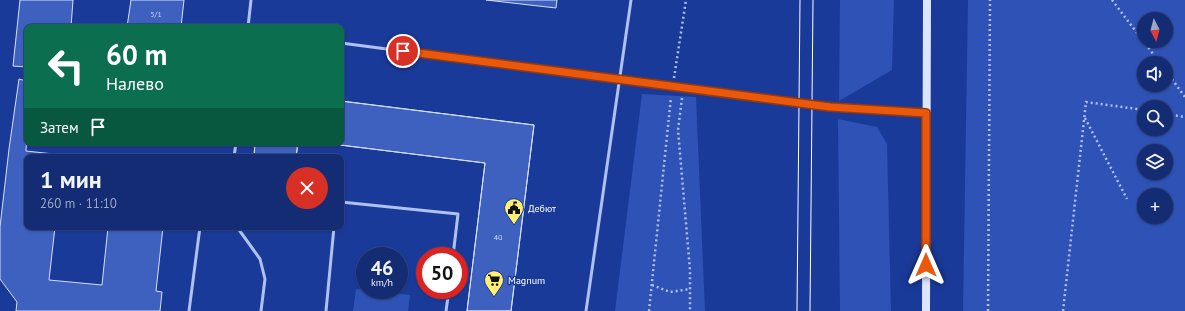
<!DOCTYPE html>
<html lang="ru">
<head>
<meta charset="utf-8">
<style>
  :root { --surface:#142c73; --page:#1d3478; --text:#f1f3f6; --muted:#9da7c4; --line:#334885 }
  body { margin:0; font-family:"PT Sans",sans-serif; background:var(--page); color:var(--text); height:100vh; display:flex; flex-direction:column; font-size:15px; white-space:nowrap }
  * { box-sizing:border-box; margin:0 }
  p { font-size:13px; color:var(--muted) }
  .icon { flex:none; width:22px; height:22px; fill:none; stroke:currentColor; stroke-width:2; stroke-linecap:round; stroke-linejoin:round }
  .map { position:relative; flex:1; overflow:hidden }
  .sheet { position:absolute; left:24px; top:154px; width:320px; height:76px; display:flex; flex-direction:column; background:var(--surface); border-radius:8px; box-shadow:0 1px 3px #0004,0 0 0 1px var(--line) }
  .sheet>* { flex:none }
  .banner { position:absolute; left:24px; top:24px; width:320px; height:122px; border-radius:8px; box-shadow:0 1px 3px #0004,0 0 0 1px var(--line); background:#0b6e4f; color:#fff; overflow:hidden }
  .needle { width:26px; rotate:174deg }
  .controls { position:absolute; left:1137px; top:12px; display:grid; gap:8px }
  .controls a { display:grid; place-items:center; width:36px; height:36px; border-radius:50%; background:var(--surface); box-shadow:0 1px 3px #0004,0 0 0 1px var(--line); font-size:20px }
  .speed { position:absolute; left:356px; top:247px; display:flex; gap:8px; font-size:20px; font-weight:700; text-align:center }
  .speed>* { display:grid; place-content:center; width:52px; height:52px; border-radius:50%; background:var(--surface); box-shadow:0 1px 3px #0004,0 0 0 1px var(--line); line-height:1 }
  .speed small { font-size:10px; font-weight:400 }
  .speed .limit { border:6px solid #d22; background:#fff; color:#111 }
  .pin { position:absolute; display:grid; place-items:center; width:34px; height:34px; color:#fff; margin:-17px; border:2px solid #fff; border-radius:50%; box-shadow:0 1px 4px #0007 }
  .me { position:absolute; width:44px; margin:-22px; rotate:0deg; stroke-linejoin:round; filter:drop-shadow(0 0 3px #0008) }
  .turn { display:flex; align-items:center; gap:14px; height:84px; padding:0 16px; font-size:18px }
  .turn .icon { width:52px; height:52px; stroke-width:2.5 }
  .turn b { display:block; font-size:28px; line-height:34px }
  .then { display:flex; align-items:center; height:38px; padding:0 16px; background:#0003; gap:8px; font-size:15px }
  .round { display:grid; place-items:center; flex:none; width:42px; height:42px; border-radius:21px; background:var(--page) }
  .overview { display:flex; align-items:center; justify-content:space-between; height:68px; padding:0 16px }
  h1 { font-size:24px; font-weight:700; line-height:30px }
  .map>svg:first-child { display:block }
  .green { fill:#2e52b6; fill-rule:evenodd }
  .building { fill:#3e60be; stroke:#d6e0fc }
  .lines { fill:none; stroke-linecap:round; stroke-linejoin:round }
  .path { stroke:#afc1f1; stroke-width:2.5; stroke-dasharray:2 3; stroke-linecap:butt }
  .service { stroke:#afc1f1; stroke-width:3 }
  .secondary { stroke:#dde5fc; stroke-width:8 }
  .tram { stroke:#fff; stroke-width:1 }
  .route-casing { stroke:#983908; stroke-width:10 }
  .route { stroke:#ea580c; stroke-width:7 }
  .labels { text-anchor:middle; stroke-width:3; stroke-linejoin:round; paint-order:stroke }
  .number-label { font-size:8px; fill:#cfd7ef }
  .poi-label { font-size:10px; fill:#fff; stroke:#1a3a99; text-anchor:start }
</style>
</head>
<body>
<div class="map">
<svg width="1185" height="311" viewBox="0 0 1185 311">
  <rect width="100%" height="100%" fill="#1a3a99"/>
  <path class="green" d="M840,0H894L892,70L839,101Z
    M968,0H1185V311H963ZM1144,19H1166V41H1144ZM1144,63H1166V85H1144ZM1144,107H1166V129H1144ZM1144,151H1166V173H1144ZM1144,195H1166V217H1144Z
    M642,94L696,97L705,311H615Z
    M838,119L877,127L887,144L891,311H840Z
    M356,289L410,295L408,311H353Z"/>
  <path class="building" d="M20,0H73L71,27H27V132L26,151L63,155V157H27V227H55L49,280L102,285L108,227H163L156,291L162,292L160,311H16L17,302L0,279V227L9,149L19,79L26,81L27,67L13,66Z
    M131,0H184L181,27H127Z
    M486,0H557L556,8Z
    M341,101L534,125L511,311H467L485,163L324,143H341Z
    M341,101L534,125L511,311H467L485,163L324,143H341Z
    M255,143H298L296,157L254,156Z
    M255,143H298L296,157L254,156Z"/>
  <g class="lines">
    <path class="path" d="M1112,0L1160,63
      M1166,71L1185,97
      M674,78L686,0
      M682,98L678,130L690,270V311
      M1166,114L1185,117
      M1085,118L1127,199
      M652,285L670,292L690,289
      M649,311L671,97
      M988,311L990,0
      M1063,311L1086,102L1144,110"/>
    <path class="service" d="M248,27L251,0
      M341,43L830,107L925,112
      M234,157L236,143
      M341,202L458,214L453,256
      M237,227L260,259L265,279L261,311
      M189,311L200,227
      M326,311L334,227
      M446,311L449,290
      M586,311L631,0"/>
    <path class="secondary" d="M926,311L927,0"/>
    <path class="tram" d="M797,311L800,0
      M810,311L813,0"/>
  </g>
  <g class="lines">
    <defs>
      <path id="route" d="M403,51L830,107L926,113V265"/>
    </defs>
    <use href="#route" class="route-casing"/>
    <use href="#route" class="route"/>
  </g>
  <defs>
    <symbol id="civic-pin" viewBox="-11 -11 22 30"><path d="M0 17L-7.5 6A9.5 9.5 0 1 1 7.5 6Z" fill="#fff06f" stroke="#1a3a99"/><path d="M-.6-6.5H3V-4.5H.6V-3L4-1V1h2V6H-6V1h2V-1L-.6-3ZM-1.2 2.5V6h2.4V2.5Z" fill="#111"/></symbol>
    <symbol id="supermarket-pin" viewBox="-11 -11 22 30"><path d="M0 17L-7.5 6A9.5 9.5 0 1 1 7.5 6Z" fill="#fff06f" stroke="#1a3a99"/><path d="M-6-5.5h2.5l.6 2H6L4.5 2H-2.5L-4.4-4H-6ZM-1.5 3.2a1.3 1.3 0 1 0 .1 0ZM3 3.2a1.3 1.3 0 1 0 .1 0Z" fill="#111"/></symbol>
  </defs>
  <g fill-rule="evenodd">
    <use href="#civic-pin" x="503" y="197" width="22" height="30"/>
    <use href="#supermarket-pin" x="483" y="269" width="22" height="30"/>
  </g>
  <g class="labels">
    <g class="number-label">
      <text x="156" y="17">5/1</text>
      <text x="498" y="240">40</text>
    </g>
    <g class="poi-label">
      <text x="528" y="212">Дебют</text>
      <text x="508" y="284">Magnum</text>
    </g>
  </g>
</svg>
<div class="controls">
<a><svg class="needle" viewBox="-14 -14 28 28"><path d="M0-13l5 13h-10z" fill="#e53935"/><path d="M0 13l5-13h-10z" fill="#9da7c4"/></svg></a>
<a><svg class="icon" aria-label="sound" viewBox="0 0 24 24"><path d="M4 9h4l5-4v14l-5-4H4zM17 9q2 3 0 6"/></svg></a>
<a><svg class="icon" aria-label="search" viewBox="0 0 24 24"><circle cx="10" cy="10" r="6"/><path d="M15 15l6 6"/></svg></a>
<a><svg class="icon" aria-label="layers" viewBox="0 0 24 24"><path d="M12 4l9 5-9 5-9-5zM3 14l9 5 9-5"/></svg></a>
<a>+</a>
</div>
<div class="speed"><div>46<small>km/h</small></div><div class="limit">50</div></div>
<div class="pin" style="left:403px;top:51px;background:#d93025"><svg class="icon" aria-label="arrive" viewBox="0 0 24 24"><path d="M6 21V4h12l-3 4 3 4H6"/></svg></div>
<svg class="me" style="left:926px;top:265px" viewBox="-20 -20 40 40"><path d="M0-17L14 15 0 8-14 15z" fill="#ea580c" stroke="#fff" stroke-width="4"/></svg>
<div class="banner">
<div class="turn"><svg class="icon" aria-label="left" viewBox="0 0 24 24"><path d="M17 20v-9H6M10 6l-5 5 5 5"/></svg><div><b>60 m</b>Налево</div></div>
<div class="then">Затем<svg class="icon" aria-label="arrive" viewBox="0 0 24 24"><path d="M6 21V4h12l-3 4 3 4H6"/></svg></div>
</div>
<section class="sheet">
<div class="overview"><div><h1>1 мин</h1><p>260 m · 11:10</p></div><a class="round" style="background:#d93025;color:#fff"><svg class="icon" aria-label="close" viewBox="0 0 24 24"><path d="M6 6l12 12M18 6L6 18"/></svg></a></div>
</section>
</div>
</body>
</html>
